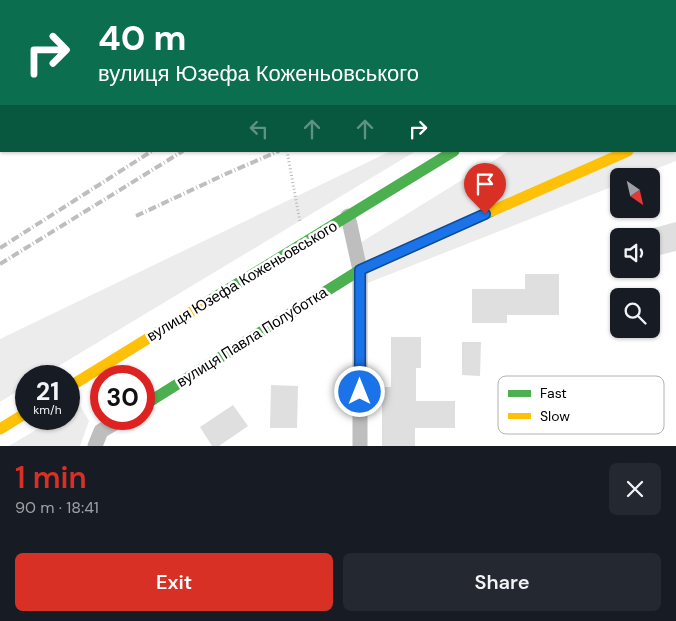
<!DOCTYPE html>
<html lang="en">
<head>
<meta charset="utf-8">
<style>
  :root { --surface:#171b24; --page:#242831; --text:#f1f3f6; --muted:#9ea1a6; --accent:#d93025 }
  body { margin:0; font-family:"DM Sans",sans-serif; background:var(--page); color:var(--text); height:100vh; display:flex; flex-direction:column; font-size:19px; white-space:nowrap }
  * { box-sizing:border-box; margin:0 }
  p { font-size:16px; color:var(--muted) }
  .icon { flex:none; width:28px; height:28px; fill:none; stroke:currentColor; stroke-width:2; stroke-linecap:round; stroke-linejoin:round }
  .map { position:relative; height:446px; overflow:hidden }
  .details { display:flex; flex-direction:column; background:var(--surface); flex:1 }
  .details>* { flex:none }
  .top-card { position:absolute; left:0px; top:0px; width:676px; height:152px; box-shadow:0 1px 4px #0004; background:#0b6e4f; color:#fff; overflow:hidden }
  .needle { width:32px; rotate:146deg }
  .fabs { position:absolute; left:610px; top:168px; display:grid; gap:10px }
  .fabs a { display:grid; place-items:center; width:50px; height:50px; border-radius:8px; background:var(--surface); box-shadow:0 1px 4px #0004; font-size:25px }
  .speed { position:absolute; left:15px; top:365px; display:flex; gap:10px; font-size:25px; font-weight:700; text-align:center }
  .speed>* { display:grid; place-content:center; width:65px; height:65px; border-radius:50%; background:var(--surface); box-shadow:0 1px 4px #0004; line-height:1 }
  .speed small { font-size:12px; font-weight:400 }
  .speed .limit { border:8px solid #d22; background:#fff; color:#111 }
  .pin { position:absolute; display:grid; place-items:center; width:42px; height:42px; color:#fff; margin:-51px -21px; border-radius:50% 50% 50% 0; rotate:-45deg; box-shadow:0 0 5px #0007 }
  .pin .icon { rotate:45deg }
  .me { position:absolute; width:55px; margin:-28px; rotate:0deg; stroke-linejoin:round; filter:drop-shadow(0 0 4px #0008) }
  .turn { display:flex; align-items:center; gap:18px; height:105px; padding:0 15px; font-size:22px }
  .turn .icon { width:65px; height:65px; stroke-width:2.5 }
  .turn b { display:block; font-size:35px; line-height:42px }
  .lanes { display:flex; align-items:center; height:48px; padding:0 15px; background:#0003; justify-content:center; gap:25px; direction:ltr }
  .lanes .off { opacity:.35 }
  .round { display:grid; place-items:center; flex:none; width:52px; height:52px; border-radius:8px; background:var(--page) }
  .overview { display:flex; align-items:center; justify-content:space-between; height:85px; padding:0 15px }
  h1 { font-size:30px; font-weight:600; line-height:38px; color:var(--accent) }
  .primary-button { display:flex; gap:10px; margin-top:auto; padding:10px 15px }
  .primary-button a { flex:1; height:58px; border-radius:8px; background:var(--accent); color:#fff; font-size:20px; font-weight:600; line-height:58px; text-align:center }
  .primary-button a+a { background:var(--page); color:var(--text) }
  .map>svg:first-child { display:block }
  .green { fill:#ececec }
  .building { fill:#dfdfdf }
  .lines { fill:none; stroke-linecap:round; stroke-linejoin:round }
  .path { stroke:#b9b9b9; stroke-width:3; stroke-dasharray:1 2.5; stroke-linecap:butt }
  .street { stroke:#bebebe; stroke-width:15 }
  .fast { stroke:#4caf50; stroke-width:11 }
  .slow { stroke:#ffc107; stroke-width:11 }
  .rail { stroke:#bebebe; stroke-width:4; stroke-dasharray:8 2.5 1 2.5; stroke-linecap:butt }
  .route-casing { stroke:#114b97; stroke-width:12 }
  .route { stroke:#1a73e8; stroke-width:9 }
  .labels { text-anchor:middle; stroke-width:5; stroke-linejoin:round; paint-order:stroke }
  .street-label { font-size:15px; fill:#000; stroke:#fff }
  .key { fill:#fff; stroke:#b2b2b2; stroke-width:1 }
  .key-label { font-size:14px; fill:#000 }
</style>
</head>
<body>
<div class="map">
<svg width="676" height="446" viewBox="0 0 676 446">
  <rect width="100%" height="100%" fill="#fff"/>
  <path class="green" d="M675,49L676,161L638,176H619V184L360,286L355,246L509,151H675Z
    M391,151H416L42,376H26V386L0,402V339Z
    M79,404L89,421L80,446H9L54,419H69V410Z"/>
  <path class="building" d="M676,222V251L656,256L650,229Z
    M525,274H559V315H507V323H472V289H525Z
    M391,337H421V368H416V401H455V428H415V446H382V387H391Z
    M462,342H481L480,376L462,375Z
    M271,385L298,386L297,428H270Z
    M233,405L248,426L219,446H212L200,427Z"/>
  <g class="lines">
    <path class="path" d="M188,0V1
      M287,151L300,222"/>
    <path class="street" d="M675,128H676
      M348,216L360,270V446
      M95,446L101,431L121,419"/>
    <path class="fast" d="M209,301L454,151
      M144,405L360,270L492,211"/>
    <path class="slow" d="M675,17H676
      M492,211L628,151
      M69,387L209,301
      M0,429L26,413"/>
    <path class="rail" d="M390,1L392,0
      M426,1L428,0
      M675,63L676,62
      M136,216L228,173L279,151
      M0,248L152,151
      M0,264L183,151"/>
  </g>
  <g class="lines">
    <defs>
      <path id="route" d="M360,392V270L485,214"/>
    </defs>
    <use href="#route" class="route-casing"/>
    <use href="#route" class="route"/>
  </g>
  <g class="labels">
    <g class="street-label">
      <text transform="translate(242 281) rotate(-31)" y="5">вулиця Юзефа Коженьовського</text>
      <text transform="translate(252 337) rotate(-32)" y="5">вулиця Павла Полуботка</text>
    </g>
  </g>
  <rect x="498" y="376" width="166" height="58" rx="8" class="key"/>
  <rect x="508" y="390" width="23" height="7" fill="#4caf50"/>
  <rect x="508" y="413" width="23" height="6" fill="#ffc107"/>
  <g class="key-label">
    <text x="540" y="398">Fast</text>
    <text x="540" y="421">Slow</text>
  </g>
</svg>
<div class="fabs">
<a><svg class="needle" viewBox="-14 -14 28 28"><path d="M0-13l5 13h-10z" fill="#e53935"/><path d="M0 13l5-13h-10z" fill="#9ea1a6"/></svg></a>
<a><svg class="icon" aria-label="sound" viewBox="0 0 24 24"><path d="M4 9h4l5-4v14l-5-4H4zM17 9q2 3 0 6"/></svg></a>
<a><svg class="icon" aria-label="search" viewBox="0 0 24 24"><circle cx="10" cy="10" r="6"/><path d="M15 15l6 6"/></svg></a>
</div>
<div class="speed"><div>21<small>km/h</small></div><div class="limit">30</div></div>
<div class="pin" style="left:485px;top:214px;background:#d93025"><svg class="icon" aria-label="arrive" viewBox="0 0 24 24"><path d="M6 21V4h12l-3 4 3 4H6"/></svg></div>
<svg class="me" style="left:360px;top:392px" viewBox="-20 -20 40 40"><circle r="17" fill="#1a73e8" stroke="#fff" stroke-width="3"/><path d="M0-11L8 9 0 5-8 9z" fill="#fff"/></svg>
<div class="top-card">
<div class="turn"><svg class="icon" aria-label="right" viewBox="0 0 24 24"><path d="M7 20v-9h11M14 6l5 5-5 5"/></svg><div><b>40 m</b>вулиця Юзефа Коженьовського</div></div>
<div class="lanes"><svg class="icon off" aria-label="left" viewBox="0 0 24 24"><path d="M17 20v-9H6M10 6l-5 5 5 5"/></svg><svg class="icon off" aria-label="ahead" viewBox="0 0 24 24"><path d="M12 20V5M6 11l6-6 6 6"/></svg><svg class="icon off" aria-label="ahead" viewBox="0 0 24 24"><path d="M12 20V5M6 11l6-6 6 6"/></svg><svg class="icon" aria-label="right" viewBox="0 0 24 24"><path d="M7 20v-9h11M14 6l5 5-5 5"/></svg></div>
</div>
</div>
<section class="details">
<div class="overview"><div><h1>1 min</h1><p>90 m · 18:41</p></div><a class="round"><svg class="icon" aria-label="close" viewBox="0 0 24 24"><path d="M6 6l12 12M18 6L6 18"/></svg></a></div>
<div class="primary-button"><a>Exit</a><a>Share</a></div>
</section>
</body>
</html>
